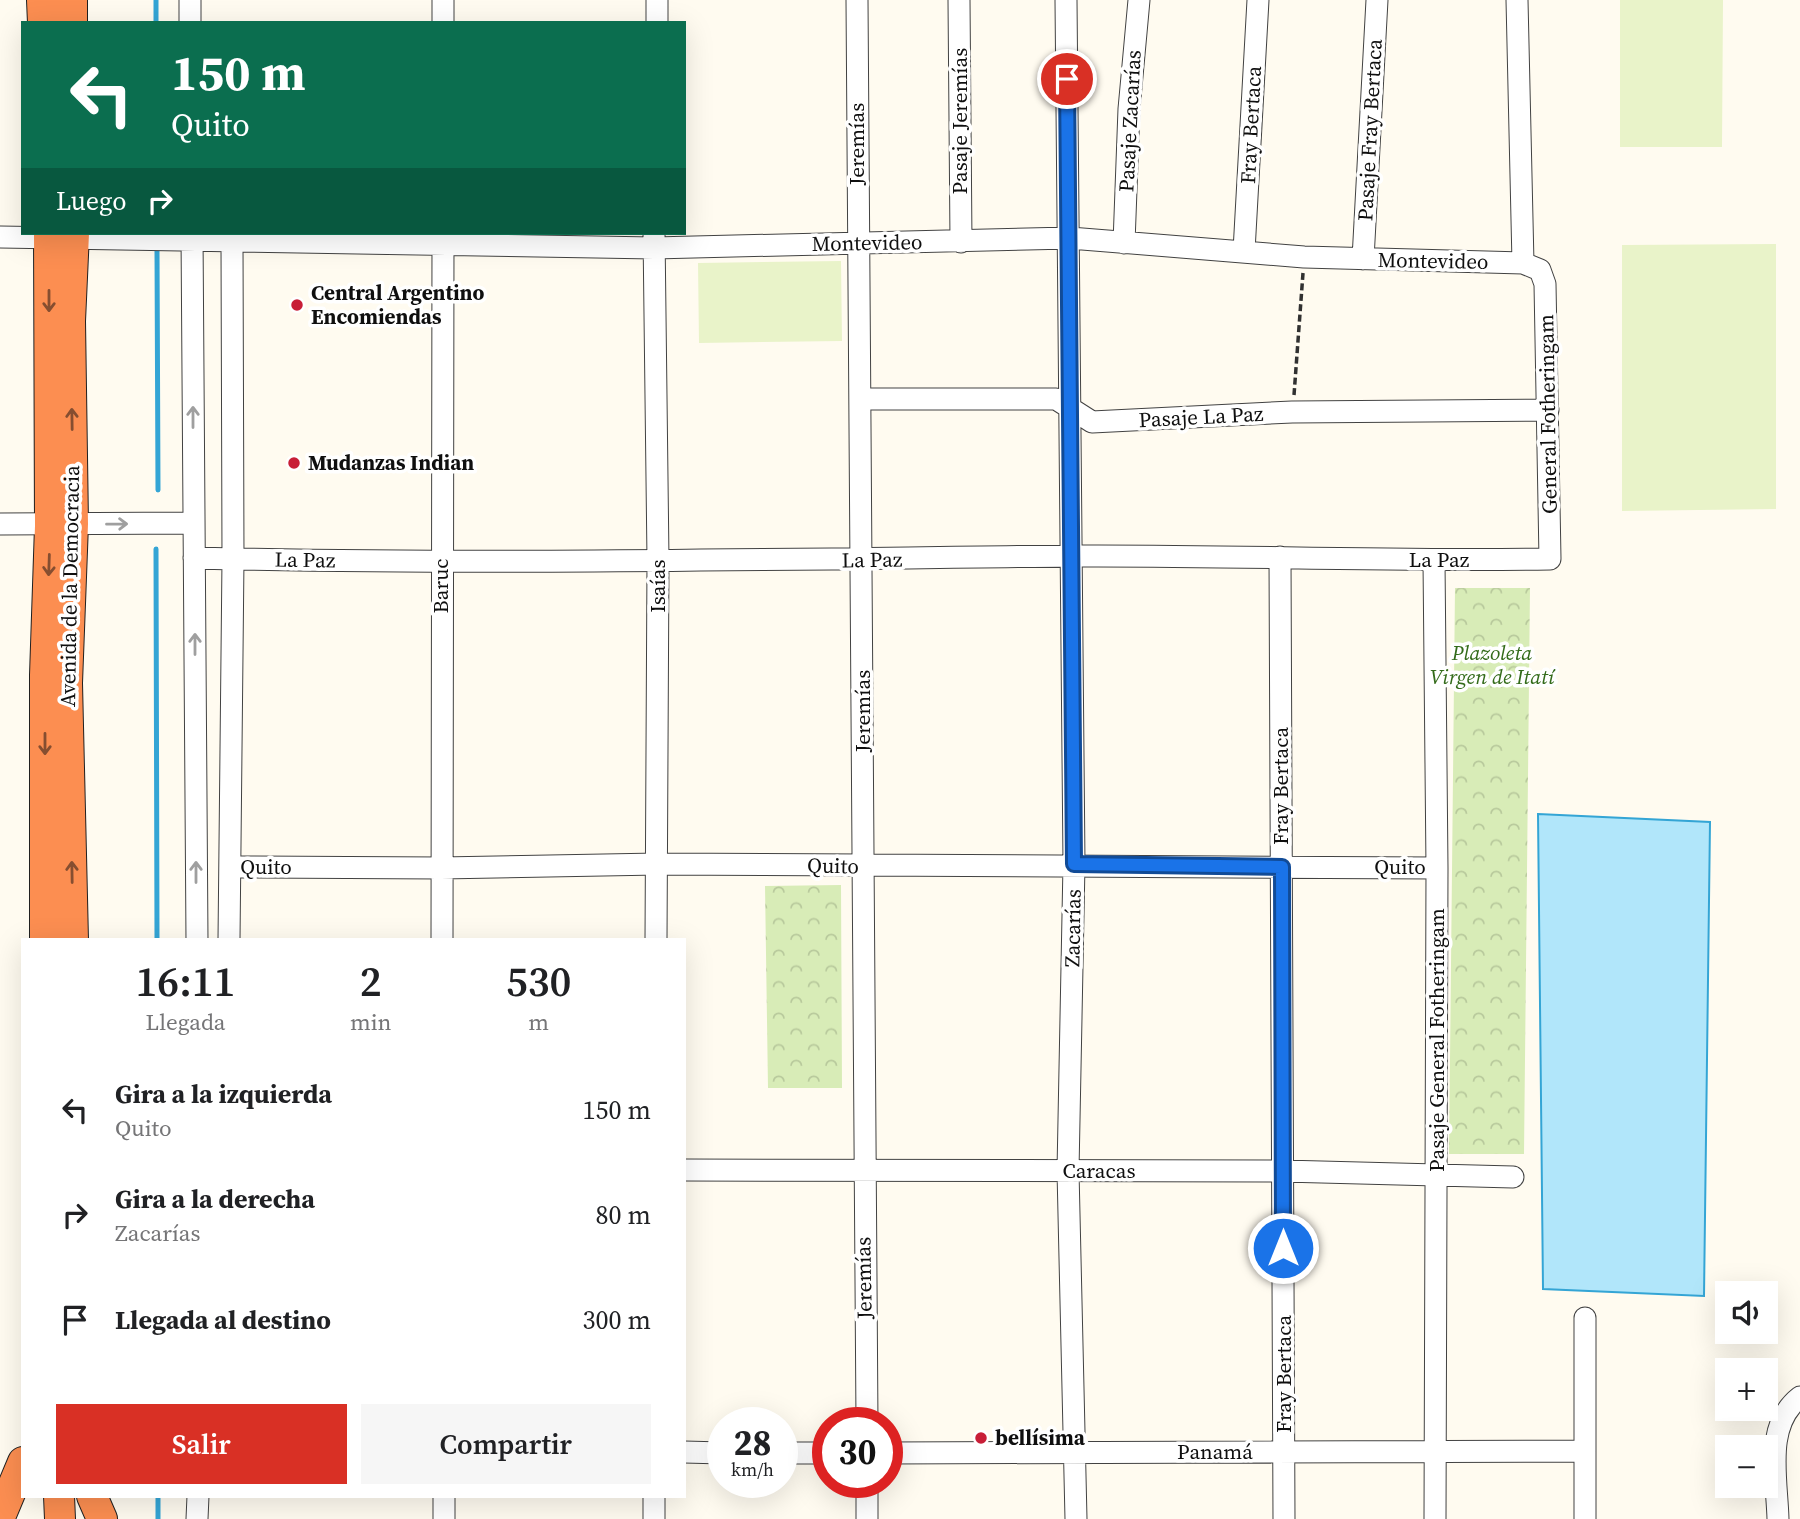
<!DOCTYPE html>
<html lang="es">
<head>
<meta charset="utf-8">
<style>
  :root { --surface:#fff; --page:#f6f6f6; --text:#202124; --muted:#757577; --accent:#d93025 }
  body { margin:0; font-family:"Source Serif 4",serif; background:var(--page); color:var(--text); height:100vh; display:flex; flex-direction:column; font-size:26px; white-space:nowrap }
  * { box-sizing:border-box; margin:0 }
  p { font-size:23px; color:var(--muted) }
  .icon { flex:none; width:38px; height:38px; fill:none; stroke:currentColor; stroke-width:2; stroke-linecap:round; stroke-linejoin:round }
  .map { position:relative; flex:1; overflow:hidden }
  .sheet { position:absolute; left:21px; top:938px; width:665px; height:560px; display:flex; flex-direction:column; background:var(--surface); border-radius:0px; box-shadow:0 7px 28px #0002 }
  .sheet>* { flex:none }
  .top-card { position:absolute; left:21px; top:21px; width:665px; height:214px; border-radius:0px; box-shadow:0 7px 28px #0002; background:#0b6e4f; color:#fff; overflow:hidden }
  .tools { position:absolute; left:1715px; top:1281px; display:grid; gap:14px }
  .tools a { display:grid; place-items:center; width:63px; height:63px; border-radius:0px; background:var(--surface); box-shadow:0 7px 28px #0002; font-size:35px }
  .speed { position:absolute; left:707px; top:1407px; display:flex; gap:14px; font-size:35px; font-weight:700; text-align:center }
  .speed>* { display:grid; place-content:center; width:91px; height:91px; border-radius:50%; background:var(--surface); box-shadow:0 7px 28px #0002; line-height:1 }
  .speed small { font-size:18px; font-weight:400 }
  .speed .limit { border:10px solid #d22; background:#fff; color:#111 }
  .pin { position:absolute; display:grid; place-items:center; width:60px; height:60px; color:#fff; margin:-30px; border:4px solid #fff; border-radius:50%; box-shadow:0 2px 7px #0007 }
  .me { position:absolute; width:77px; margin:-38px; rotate:0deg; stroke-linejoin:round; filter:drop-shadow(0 0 5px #0008) }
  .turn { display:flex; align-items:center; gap:24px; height:147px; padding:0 35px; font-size:32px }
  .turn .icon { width:91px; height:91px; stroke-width:2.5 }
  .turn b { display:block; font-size:49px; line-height:60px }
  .then { display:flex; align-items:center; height:66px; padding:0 35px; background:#0003; gap:14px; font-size:26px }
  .eta { display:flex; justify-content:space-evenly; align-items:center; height:119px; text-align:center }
  .eta b { font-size:42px; font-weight:600; line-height:49px }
  .button { display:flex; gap:14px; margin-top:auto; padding:14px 35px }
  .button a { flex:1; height:80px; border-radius:0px; background:var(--accent); color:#fff; font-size:28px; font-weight:600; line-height:80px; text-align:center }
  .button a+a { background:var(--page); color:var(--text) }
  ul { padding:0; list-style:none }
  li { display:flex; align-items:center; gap:21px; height:105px; padding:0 35px }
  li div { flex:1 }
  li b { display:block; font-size:26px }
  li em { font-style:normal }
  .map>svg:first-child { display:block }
  .park { fill:url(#park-crowns) }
  .pitch { fill:#e9f3c9 }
  .water { fill:#b1e6fa; stroke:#34a5d5; stroke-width:2 }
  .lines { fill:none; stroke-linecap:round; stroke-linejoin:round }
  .stream { stroke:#34a5d5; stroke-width:5 }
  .minor-casing { stroke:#424242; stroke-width:23 }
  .highway-casing { stroke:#202020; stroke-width:32 }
  .path { stroke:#313131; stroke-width:3.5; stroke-dasharray:7 3.5; stroke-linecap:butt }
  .minor { stroke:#fff; stroke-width:21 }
  .highway { stroke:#fc8e51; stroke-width:30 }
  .oneway { stroke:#864e30 }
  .oneway2 { stroke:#9f9f9f }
  .route-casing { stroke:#114b97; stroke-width:18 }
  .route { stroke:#1a73e8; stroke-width:12 }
  .poi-dot { fill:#c81e37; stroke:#fff; stroke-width:2.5 }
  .labels { text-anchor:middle; stroke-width:7; stroke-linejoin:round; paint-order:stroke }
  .street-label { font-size:21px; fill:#0f0f0f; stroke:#fff }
  .poi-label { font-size:21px; font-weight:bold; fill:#0f0f0f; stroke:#fff; text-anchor:start }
  .park-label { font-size:21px; font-style:italic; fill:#336b1a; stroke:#fff }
</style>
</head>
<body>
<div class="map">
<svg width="1800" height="1519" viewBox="0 0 1800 1519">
  <defs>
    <pattern id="park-crowns" width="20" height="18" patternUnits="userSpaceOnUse" patternTransform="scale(1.75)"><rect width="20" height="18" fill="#d8ecb7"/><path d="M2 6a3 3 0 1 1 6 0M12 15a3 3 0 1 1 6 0" fill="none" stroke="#b8c99c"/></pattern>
  </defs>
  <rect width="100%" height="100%" fill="#fffbf0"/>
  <path class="park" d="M1455,588H1530L1524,1154H1449Z
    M841,885L842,1088H768L765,886Z"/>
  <path class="pitch" d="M1620,0H1723L1722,147H1620Z
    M1776,244V509L1622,511V245Z
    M841,261L842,341L699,343L698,263Z"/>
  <path class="water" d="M1538,814L1710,822L1704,1296L1543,1289Z"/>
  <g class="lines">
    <path class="stream" d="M156,23V0
      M157,250L158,490
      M156,549L157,940
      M158,1496V1519"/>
    <defs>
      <path id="minor" d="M190,0V23
        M443,0V23
        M857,0L867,1423
        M959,0L961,242
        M1066,0L1074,864L1068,1171L1076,1519
        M1517,0L1523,263
        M657,23V0
        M192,233L197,940
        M654,233L658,560L656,940
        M0,237L654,248L1070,238L1304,257L1523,263L1540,270L1545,284L1550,559C1391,562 1232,555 1073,556C780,559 487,565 194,558
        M1124,243L1129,109L1139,0
        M1244,251L1258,0
        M1363,259L1377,0
        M861,399H1056L1092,422L1292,412L1548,410
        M0,524L192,523
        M1280,557L1284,1519
        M1434,561L1437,868L1435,1519
        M230,867L441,868L658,864L1437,868
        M229,940L233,559L232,243
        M442,940L443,233
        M684,1170L1283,1171L1513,1177
        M684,1452L723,1453
        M782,1453H828
        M887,1453L1585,1451
        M197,1519L198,1496
        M444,1519V1496
        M654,1519V1496
        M867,1519V1482
        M1585,1519V1318
        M1778,1519C1777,1478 1764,1425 1800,1397"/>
      <path id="highway" d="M42,0L43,23
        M72,0V23
        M45,940V675L50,526L49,233
        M73,940L67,683L73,524L70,321L74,233
        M59,1496L60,1519
        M92,1496L102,1519
        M0,1517L23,1462"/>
    </defs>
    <use href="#minor" class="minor-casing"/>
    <use href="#highway" class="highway-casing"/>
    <path class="path" d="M1294,395L1303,273"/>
    <use href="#minor" class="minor"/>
    <use href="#highway" class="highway"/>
  </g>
  <defs><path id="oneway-shaft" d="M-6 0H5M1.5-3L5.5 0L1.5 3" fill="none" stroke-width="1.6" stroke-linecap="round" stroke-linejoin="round" transform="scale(1.75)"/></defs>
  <g class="oneway">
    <use href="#oneway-shaft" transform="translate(49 301) rotate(90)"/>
    <use href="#oneway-shaft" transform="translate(72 419) rotate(-91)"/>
    <use href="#oneway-shaft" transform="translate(49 565) rotate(92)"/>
    <use href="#oneway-shaft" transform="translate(45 744) rotate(90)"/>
    <use href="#oneway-shaft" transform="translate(72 872) rotate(-91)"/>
  </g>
  <g class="oneway2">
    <use href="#oneway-shaft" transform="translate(193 417) rotate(-90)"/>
    <use href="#oneway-shaft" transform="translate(117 524) rotate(-1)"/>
    <use href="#oneway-shaft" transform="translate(195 644) rotate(-90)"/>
    <use href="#oneway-shaft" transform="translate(196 872) rotate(-90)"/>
  </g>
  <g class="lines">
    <defs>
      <path id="route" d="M1067,79L1074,864L1282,867L1283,1248"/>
    </defs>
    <use href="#route" class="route-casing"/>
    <use href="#route" class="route"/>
  </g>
  <g class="poi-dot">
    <circle cx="297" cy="305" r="7"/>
    <circle cx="294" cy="463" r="7"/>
    <circle cx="981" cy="1438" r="7"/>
  </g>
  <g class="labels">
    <g class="street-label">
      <text transform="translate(960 121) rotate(-90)" y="7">Pasaje Jeremías</text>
      <text transform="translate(1130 121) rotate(-87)" y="7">Pasaje Zacarías</text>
      <text transform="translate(1251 125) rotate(-87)" y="7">Fray Bertaca</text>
      <text transform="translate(1370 130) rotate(-87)" y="7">Pasaje Fray Bertaca</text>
      <text transform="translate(857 144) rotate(-90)" y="7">Jeremías</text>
      <text transform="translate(867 243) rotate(-1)" y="7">Montevideo</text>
      <text transform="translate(1433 261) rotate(1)" y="7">Montevideo</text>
      <text transform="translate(1548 414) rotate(-91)" y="7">General Fotheringam</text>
      <text transform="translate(1201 417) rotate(-3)" y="7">Pasaje La Paz</text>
      <text transform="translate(305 560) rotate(1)" y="7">La Paz</text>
      <text transform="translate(872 560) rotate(-1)" y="7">La Paz</text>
      <text x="1439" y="567">La Paz</text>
      <text transform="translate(70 586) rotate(-89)" y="7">Avenida de la Democracia</text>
      <text transform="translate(441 586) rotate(-90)" y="7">Baruc</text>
      <text transform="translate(658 586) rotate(-90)" y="7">Isaías</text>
      <text transform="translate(863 711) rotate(-90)" y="7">Jeremías</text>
      <text transform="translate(1281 786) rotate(-90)" y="7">Fray Bertaca</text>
      <text transform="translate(833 866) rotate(1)" y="7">Quito</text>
      <text x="266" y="874">Quito</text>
      <text x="1400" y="874">Quito</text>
      <text transform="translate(1073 928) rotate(-89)" y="7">Zacarías</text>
      <text transform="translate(1437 1040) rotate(-90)" y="7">Pasaje General Fotheringam</text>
      <text x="1099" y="1178">Caracas</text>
      <text transform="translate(864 1278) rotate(-91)" y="7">Jeremías</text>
      <text transform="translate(1284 1374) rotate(-90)" y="7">Fray Bertaca</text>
      <text x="1215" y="1459">Panamá</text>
    </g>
    <g class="poi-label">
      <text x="311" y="300">Central Argentino<tspan x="311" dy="24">Encomiendas</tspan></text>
      <text x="308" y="470">Mudanzas Indian</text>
      <text x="995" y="1445">bellísima</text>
    </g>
    <g class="park-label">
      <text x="1492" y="660">Plazoleta<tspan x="1492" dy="24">Virgen de Itatí</tspan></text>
    </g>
  </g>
</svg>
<div class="tools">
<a><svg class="icon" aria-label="sound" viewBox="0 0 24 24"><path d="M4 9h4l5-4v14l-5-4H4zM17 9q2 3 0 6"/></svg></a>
<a>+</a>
<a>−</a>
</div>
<div class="speed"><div>28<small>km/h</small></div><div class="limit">30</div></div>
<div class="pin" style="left:1067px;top:79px;background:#d93025"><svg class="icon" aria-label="arrive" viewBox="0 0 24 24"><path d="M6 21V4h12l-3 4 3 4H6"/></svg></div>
<svg class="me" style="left:1283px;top:1248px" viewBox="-20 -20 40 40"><circle r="17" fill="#1a73e8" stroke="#fff" stroke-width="3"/><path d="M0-11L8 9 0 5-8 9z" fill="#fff"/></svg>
<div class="top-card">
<div class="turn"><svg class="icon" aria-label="left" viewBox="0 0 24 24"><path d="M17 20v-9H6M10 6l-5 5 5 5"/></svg><div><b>150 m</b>Quito</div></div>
<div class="then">Luego<svg class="icon" aria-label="right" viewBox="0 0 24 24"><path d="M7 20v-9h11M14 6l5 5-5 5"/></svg></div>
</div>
<section class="sheet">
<div class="eta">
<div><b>16:11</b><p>Llegada</p></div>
<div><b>2</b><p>min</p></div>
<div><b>530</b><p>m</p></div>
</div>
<ul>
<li><svg class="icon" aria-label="left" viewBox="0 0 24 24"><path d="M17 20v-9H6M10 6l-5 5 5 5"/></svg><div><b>Gira a la izquierda</b><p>Quito</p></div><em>150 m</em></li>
<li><svg class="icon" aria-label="right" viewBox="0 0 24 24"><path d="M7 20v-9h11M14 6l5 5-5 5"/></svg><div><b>Gira a la derecha</b><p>Zacarías</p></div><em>80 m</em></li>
<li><svg class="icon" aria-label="arrive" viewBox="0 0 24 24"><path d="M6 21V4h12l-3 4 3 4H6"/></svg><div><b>Llegada al destino</b></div><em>300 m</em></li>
</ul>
<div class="button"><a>Salir</a><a>Compartir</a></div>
</section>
</div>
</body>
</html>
